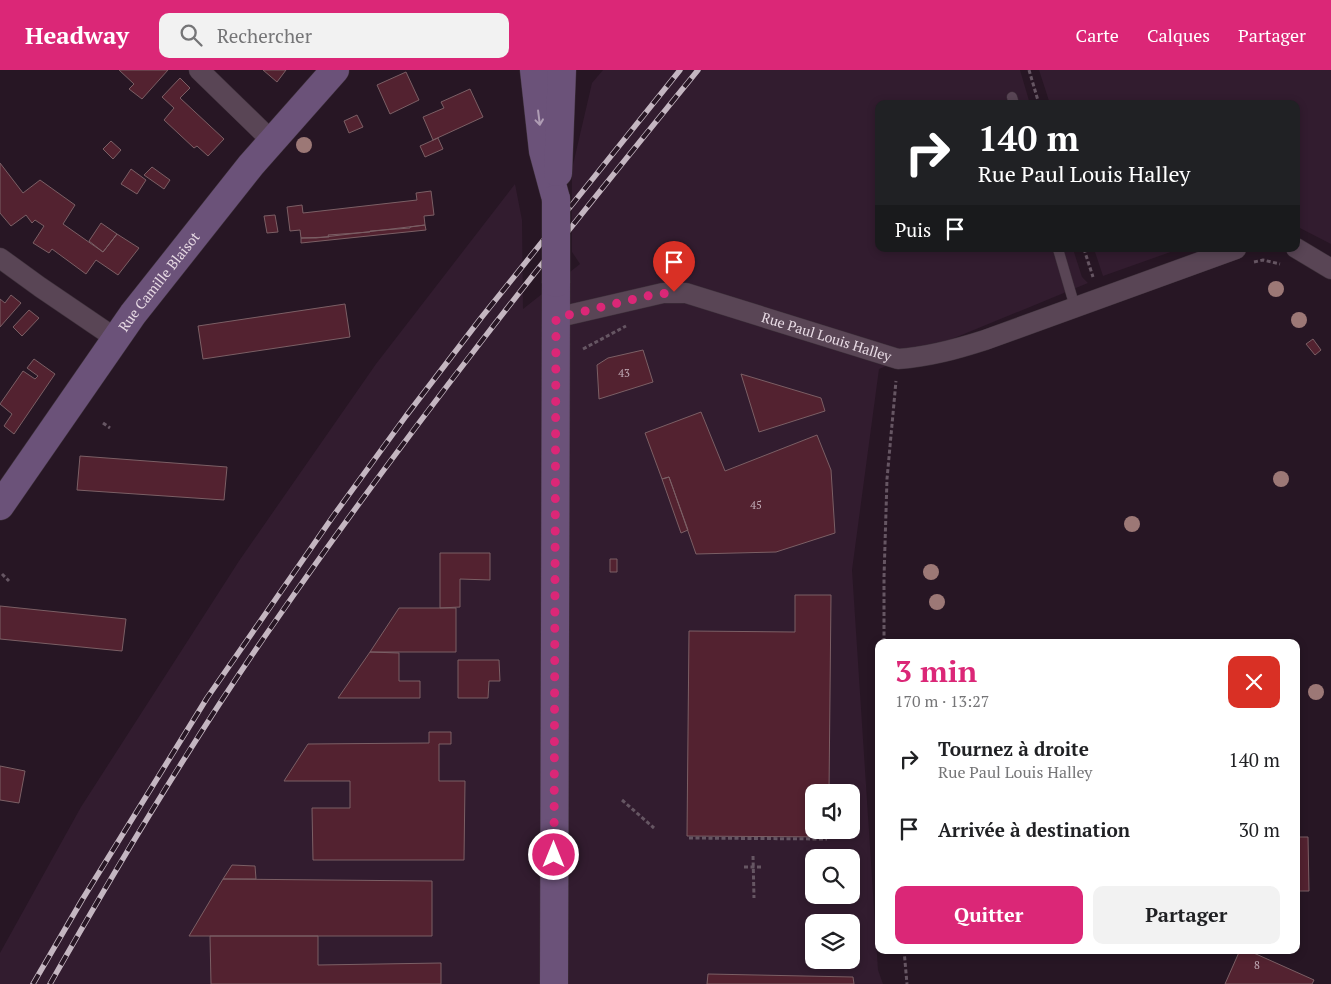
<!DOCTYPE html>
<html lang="fr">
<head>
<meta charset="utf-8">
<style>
  :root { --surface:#fff; --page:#f2f2f2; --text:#202124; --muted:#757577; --accent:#db2777 }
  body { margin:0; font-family:"PT Serif",serif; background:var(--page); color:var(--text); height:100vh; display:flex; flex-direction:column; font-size:19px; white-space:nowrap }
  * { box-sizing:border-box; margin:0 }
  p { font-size:16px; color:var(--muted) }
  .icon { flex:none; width:28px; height:28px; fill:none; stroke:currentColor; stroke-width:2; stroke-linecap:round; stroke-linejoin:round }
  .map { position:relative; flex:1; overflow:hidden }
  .panel { position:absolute; left:875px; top:569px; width:425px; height:315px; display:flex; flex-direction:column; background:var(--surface); border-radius:10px; box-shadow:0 2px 8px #0003 }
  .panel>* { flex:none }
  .banner { position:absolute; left:875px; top:30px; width:425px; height:152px; border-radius:10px; box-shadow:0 2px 8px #0003; background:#202124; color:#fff; overflow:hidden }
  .fabs { position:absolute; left:805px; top:714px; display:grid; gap:10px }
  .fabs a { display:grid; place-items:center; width:55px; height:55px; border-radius:10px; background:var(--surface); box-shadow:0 2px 8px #0003; font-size:25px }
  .pin { position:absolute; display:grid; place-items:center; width:42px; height:42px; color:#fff; margin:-51px -21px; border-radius:50% 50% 50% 0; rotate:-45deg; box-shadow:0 0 5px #0007 }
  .pin .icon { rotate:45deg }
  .me { position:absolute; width:55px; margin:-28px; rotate:0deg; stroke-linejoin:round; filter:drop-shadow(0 0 4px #0008) }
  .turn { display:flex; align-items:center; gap:18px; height:105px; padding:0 20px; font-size:22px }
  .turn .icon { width:65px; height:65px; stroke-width:2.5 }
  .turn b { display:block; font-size:35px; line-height:42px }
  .then { display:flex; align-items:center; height:48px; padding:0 20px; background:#0003; gap:10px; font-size:19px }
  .round { display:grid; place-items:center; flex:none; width:52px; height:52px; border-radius:10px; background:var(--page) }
  .overview { display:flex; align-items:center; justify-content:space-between; height:85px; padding:0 20px }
  h1 { font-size:30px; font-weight:800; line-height:38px; color:var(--accent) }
  .action { display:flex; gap:10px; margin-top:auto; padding:10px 20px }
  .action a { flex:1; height:58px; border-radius:10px; background:var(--accent); color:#fff; font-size:20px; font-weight:800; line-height:58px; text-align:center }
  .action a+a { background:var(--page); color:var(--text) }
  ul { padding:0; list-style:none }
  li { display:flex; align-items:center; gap:15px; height:70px; padding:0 20px }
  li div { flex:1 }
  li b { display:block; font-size:19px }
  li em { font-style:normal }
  header { display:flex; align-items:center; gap:30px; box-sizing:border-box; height:70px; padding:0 25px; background:var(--accent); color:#fff }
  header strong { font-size:24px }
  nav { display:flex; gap:28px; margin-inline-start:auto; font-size:18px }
  .search { width:350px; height:45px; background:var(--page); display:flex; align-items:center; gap:12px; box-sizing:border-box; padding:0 18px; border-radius:10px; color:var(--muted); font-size:19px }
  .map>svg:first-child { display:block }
  .built { fill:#321c2f; fill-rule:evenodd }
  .building { fill:#532230; stroke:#7b5f65 }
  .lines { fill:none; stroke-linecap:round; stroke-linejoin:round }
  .lane-casing { stroke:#3f323c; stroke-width:11 }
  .street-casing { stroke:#3f323c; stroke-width:21 }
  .secondary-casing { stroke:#3f323c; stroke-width:29 }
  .path { stroke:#665663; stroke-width:3; stroke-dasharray:4 2.5; stroke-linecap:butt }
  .lane { stroke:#594555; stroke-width:10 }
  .street { stroke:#594555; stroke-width:20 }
  .secondary { stroke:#6b5279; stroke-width:28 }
  .rail-casing { stroke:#c4b6c1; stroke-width:5.5 }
  .rail { stroke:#271624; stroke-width:4; stroke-dasharray:11; stroke-linecap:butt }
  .secondary-bridge-casing { stroke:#3f323c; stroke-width:29; stroke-linecap:butt }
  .secondary-bridge { stroke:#6b5279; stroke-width:28 }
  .tree { fill:#9c7876 }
  .oneway { stroke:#af9db4 }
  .route { stroke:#db2777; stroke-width:9; stroke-dasharray:0 16.2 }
  .labels { text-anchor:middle; stroke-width:5; stroke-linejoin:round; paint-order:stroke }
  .number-label { font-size:11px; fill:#c2acb7 }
  .street-label { font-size:14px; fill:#e7dae4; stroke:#271624 }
</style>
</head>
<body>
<header>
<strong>Headway</strong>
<div class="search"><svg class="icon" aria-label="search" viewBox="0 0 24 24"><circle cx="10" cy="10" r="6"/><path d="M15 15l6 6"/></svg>Rechercher</div>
<nav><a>Carte</a><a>Calques</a><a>Partager</a></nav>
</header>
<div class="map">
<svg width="1331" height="914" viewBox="0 0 1331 914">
  <rect width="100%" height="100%" fill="#271624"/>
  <path class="built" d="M603,0H1020L1030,34H879V179H1073L1082,207L1088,213L879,299L852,500L878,900L883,914H0V883L81,737L239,491L376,294L515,114L522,150L523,239L580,194L572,182V99L592,13ZM814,722H851V760H814ZM814,788H851V825H814ZM814,852H851V890H814Z
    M1039,0H1331V174L1296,156V34H1050Z
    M1094,179H1179L1103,206Z"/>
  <path class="building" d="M119,0H168L142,29L129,19L134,14Z
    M263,0H286L277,12Z
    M406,2L419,30L390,44L377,15Z
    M180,8L190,18L180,28L224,69L208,86L197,76L194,78L164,50L174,38L162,27Z
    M470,19L483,47L433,70L423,47L444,38L441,32Z
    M357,45L363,57L349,63L344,51Z
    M438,68L443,79L425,87L420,76Z
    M111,71L121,80L113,89L103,79Z
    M0,93L23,123L40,110L75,135L63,154L103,182L117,164L139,178L118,205L96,190L86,204L52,179L49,183L33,173L44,156L35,150L32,153L26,145L11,156L0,143Z
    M152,97L170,110L164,119L144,105Z
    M131,99L146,110L137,124L121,114Z
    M431,121L434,145L424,146L425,155L316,168H301L300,160L290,161L287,137L302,135L303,143L417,130L416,123Z
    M275,145L278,162L267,163L264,146Z
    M101,153L117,164L103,182L89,171Z
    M425,155L426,160L301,173V168L329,167L328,165L370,162V161L410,158V157Z
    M11,225L21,233L0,257V229L5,233Z
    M345,234L350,267L203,289L198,256Z
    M29,240L39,248L22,266L13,257Z
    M1313,269L1321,280L1315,285L1306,274Z
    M643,280L653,312L599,329L597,295L608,288Z
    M34,289L55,304L14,364L4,356L12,344L0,334L23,301L35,309L38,306L27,298Z
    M741,304L821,328L825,341L759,362Z
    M701,342L725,401L817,365L831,400L835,463L776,482L696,484L669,407L662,409L645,363Z
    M80,386L227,397L224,430L77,420Z
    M669,407L688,460L681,463L662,409Z
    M440,483H490V510L460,509V537L440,538Z
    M610,489H617V502H610Z
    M795,525H831L829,722H814V760H829V767L687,766L689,561L795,562Z
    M0,536L126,549L122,581L0,569Z
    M399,538H456V582H370Z
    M370,582L399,583V611H420V628H338Z
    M458,590H499L500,611H489L488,628H458Z
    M429,662H451V674H439V711H465L464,790H313L312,738H350V711H284L308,674L429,673Z
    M0,696L25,701L19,733L0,730Z
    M1296,767H1308L1309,821H1296Z
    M232,795L255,796L256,809H223Z
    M223,809L432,811V866H189Z
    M210,866H318V895L441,893V914H211Z
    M1240,880H1247L1314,910L1312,914H1225Z
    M708,904L853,907L854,914H707Z"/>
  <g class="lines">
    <defs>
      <path id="lane" d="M1012,27L1014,34
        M1058,179L1075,237"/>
      <g id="street">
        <path d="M199,0L272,71"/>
        <path d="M1296,178L1331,199"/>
        <path d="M0,188L40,217L115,268"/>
        <path id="s1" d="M555,248L663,223H686L898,289C929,287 957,279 985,270L1236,179"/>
      </g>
      <g id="secondary">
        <path d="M534,0L543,81L556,129"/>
        <path d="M558,103L562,0"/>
        <path id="s2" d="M0,436L133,244L251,95L335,0"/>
        <path d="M554,914L556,213"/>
      </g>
    </defs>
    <use href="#lane" class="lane-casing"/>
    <use href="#street" class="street-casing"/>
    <use href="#secondary" class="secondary-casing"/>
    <path class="path" d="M1029,0L1039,34
      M1084,179L1093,207
      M1254,192L1263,190L1280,194
      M583,279L626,256
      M103,353L110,358
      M2,504L9,511
      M884,572V507L887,409L896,311
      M622,730L654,758
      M689,768L827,769
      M753,786L754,828
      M744,797H763
      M904,880L907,914"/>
    <use href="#lane" class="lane"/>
    <use href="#street" class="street"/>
    <use href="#secondary" class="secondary"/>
    <defs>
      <path id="rail" d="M33,914L82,830L207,628L334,445L406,346L481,248L680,0
        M50,914C121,789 196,664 279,546C410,357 553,178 698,0"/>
    </defs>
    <use href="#rail" class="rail-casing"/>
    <use href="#rail" class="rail"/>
    <defs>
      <path id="secondary-bridge" d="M556,213V129"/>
    </defs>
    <use href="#secondary-bridge" class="secondary-bridge-casing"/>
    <use href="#secondary-bridge" class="secondary-bridge"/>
  </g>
  <g class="tree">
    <circle cx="304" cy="75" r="8"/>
    <circle cx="1276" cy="219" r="8"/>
    <circle cx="1299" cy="250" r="8"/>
    <circle cx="1281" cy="409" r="8"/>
    <circle cx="1132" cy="454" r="8"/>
    <circle cx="931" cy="502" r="8"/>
    <circle cx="937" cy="532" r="8"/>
    <circle cx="1316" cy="622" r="8"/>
  </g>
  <defs><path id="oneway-shaft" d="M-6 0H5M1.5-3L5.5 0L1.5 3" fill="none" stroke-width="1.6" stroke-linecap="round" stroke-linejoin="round" transform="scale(1.25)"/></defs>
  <use class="oneway" href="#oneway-shaft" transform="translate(539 48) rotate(83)"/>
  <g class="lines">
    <path class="route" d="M554,785L556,248L647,226L674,222"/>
  </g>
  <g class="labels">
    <g class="number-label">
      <text x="624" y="307">43</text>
      <text x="756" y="439">45</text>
      <text x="1257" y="899">8</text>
    </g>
    <g class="street-label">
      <text dy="5" stroke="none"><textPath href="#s2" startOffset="275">Rue Camille Blaisot</textPath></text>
      <text dy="5" stroke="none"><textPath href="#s1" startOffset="281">Rue Paul Louis Halley</textPath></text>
    </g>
  </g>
</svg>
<div class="fabs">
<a><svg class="icon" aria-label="sound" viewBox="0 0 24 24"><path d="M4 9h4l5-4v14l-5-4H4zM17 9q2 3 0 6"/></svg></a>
<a><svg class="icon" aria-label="search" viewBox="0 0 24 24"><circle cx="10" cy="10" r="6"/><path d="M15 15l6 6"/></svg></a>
<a><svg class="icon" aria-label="layers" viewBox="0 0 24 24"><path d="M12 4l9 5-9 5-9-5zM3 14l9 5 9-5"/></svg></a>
</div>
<div class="pin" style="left:674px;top:222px;background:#d93025"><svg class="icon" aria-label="arrive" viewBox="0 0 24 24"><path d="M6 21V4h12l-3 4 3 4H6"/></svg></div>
<svg class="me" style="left:554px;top:785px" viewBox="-20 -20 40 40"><circle r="17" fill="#db2777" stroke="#fff" stroke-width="3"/><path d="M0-11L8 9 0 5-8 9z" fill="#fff"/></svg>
<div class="banner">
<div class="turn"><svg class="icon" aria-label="right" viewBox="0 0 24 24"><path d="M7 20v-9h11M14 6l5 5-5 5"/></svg><div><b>140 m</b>Rue Paul Louis Halley</div></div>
<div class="then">Puis<svg class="icon" aria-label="arrive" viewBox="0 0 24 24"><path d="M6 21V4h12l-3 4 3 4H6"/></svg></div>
</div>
<section class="panel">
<div class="overview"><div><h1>3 min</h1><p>170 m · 13:27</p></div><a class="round" style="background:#d93025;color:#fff"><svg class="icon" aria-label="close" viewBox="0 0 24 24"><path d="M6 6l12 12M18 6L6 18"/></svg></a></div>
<ul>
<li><svg class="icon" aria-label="right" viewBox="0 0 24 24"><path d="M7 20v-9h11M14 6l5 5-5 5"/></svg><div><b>Tournez à droite</b><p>Rue Paul Louis Halley</p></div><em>140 m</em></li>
<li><svg class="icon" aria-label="arrive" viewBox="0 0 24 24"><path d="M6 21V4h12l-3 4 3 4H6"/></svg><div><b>Arrivée à destination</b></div><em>30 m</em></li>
</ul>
<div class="action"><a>Quitter</a><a>Partager</a></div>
</section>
</div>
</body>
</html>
